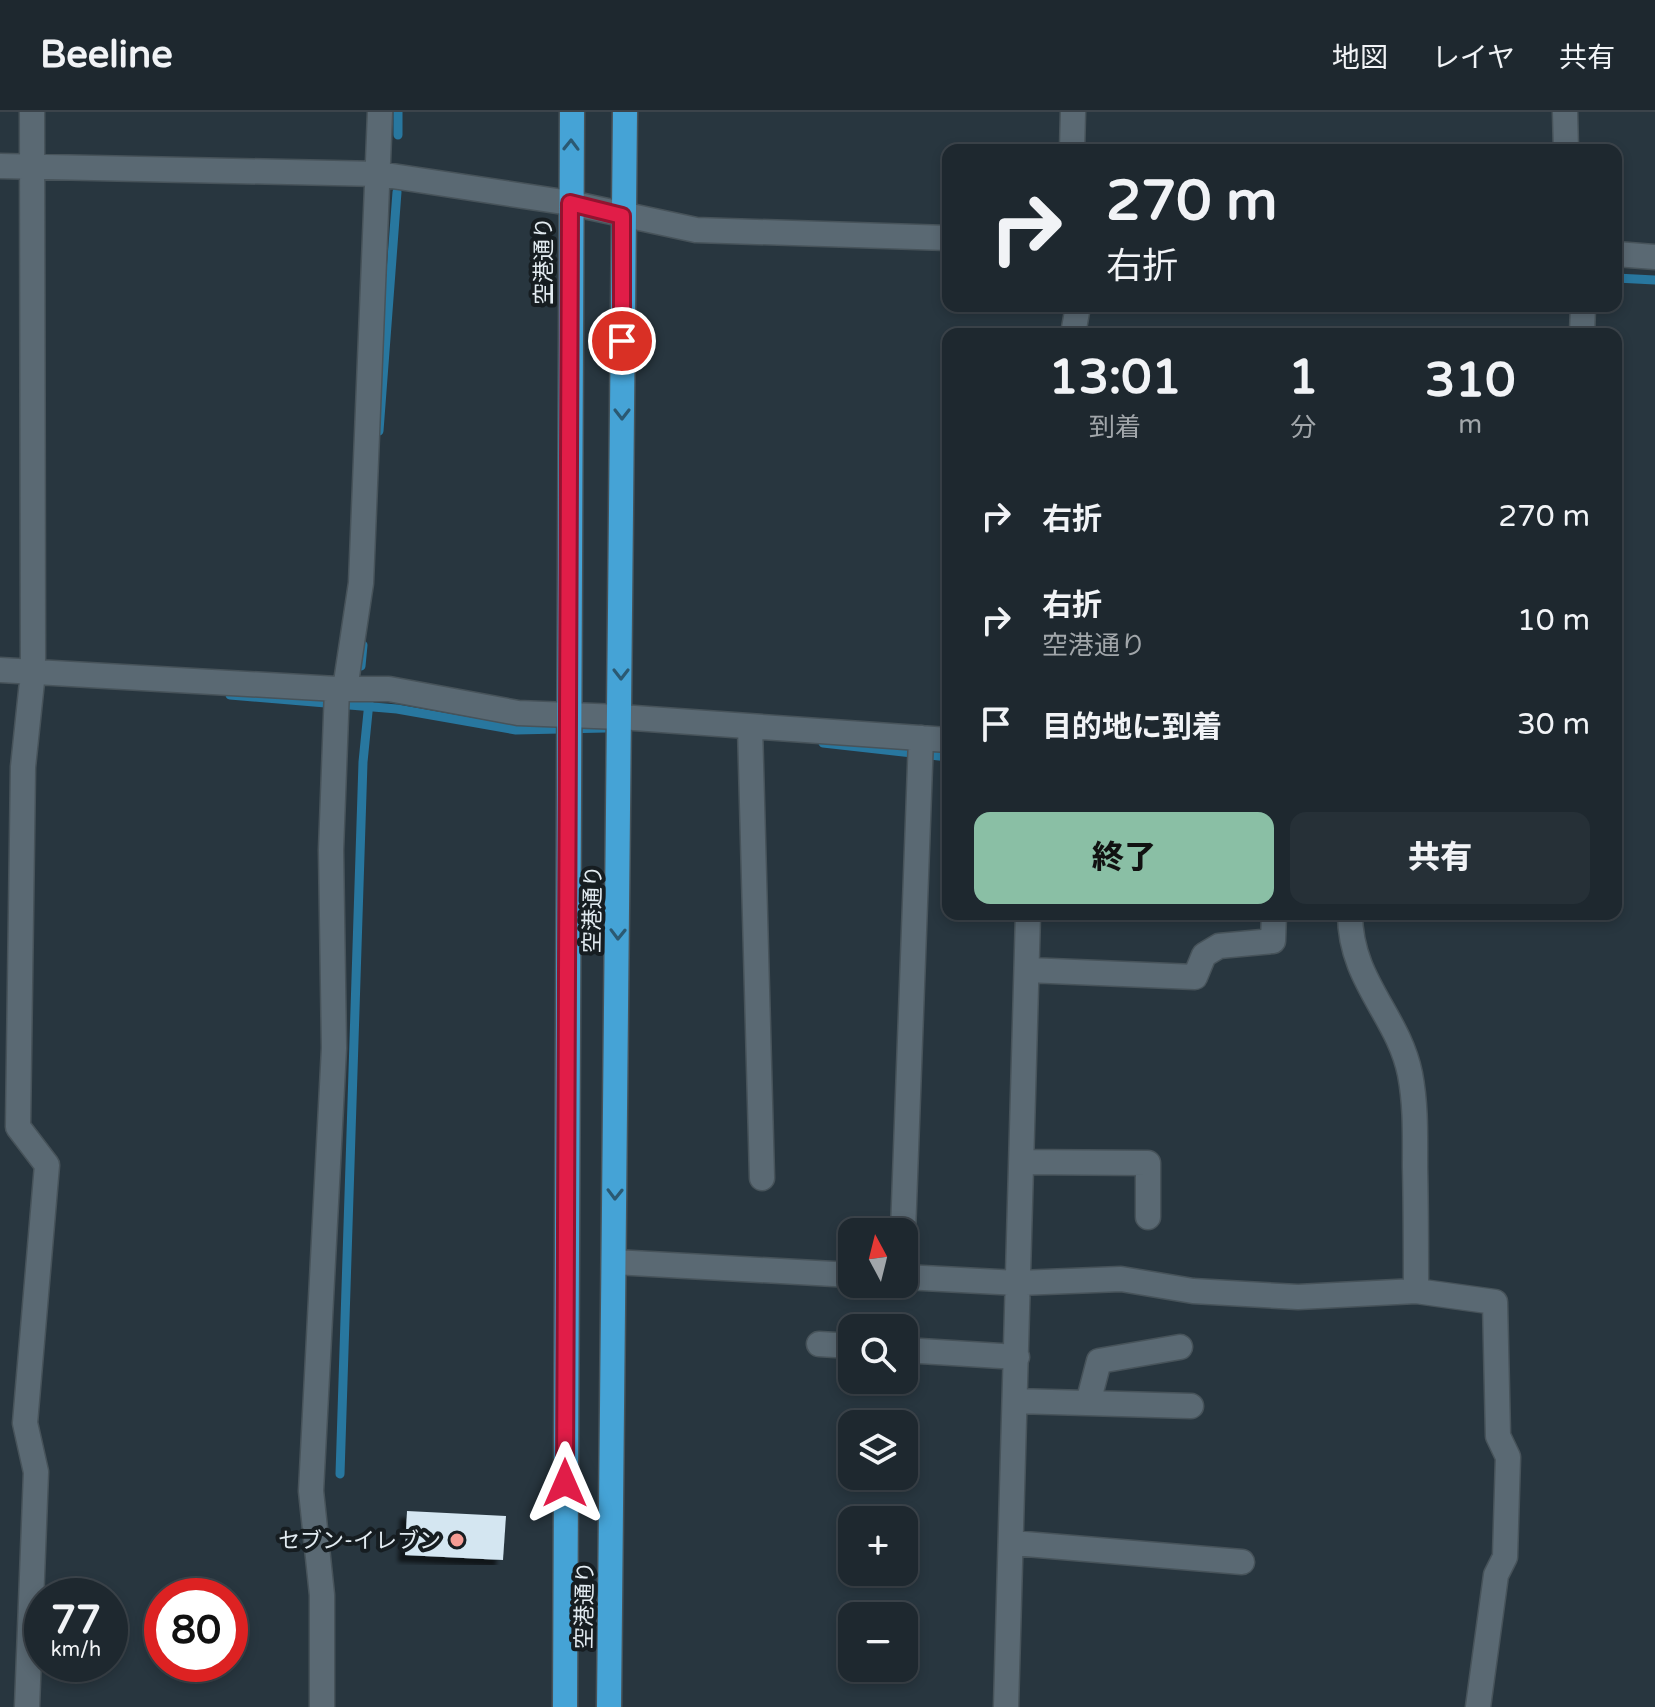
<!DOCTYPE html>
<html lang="ja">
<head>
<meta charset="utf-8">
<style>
  :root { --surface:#1e282f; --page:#263037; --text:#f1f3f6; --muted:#a1a6aa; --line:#3c444b; --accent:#8abfa5 }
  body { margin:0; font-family:"Varela Round","Noto Sans JP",sans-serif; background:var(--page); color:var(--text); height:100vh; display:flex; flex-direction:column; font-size:30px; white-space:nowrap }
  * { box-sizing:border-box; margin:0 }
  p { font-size:26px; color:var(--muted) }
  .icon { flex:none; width:44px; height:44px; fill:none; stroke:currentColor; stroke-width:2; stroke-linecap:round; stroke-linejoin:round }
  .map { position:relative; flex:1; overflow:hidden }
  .details { position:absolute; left:942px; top:216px; width:680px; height:592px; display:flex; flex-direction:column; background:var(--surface); border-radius:16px; box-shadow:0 4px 12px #0003,0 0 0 2px var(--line) }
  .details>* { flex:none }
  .guide { position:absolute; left:942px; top:32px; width:680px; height:168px; border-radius:16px; box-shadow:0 4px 12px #0003,0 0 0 2px var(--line); background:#1e282f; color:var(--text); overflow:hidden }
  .needle { width:52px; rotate:353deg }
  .controls { position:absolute; left:838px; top:1106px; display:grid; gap:16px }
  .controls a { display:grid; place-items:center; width:80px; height:80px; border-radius:16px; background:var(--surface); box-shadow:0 4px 12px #0003,0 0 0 2px var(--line); font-size:40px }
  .speed { position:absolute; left:24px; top:1466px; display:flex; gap:16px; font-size:40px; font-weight:700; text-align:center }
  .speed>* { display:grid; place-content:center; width:104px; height:104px; border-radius:50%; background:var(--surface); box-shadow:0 4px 12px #0003,0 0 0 2px var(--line); line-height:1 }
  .speed small { font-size:20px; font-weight:400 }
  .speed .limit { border:12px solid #d22; background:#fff; color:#111 }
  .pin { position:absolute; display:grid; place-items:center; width:68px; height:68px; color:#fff; margin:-34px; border:4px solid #fff; border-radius:50%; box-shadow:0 2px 8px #0007 }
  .me { position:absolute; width:88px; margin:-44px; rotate:0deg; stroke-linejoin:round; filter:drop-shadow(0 0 6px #0008) }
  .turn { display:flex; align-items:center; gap:28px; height:168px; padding:0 32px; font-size:36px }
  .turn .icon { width:104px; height:104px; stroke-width:2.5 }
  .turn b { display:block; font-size:56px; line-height:68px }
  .eta { display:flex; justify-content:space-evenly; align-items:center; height:136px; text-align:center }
  .eta b { font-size:48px; font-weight:800; line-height:56px }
  .cta { display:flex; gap:16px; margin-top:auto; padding:16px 32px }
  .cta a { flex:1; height:92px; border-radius:16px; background:var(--accent); color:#111; font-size:32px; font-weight:800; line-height:92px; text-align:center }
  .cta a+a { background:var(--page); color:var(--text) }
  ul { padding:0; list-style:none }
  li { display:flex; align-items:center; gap:24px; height:104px; padding:0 32px }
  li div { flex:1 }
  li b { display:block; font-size:30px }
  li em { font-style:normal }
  header { display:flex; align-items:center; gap:48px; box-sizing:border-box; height:112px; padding:0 40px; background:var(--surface); border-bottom:2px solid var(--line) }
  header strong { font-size:38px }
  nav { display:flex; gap:44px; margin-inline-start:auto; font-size:28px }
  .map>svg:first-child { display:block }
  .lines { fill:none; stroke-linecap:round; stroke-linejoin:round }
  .stream { stroke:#28779f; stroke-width:9 }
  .building { fill:#d4e6f1; filter:url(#shadow) }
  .street-casing { stroke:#47535a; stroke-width:27 }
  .highway-casing { stroke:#47535a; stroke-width:27 }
  .street { stroke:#5a6973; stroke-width:24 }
  .highway { stroke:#45a3d6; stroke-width:24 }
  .oneway { stroke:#2b5972 }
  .route-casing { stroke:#92132f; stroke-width:20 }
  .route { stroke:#e11d48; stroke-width:14 }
  .poi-dot { fill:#f59c94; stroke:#161d21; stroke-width:3 }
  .labels { text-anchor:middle; stroke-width:8; stroke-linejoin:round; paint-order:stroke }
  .street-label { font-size:22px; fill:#e2ebf1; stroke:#161d21 }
  .poi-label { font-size:22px; fill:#e2ebf1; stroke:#161d21; text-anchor:end }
</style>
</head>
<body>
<header>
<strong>Beeline</strong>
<nav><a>地図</a><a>レイヤ</a><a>共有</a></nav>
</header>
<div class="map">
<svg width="1655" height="1595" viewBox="0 0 1655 1595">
  <defs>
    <filter id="shadow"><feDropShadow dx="-7" dy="7" stdDeviation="2" flood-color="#0009"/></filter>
  </defs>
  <rect width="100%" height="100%" fill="#28363f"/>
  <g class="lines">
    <path class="stream" d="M398,23V0
      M1616,166L1655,168
      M379,319L397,80
      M361,554L363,533
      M230,583L397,597L516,618L605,616
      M823,631L948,645
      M340,1362L363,650L369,590"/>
  </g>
  <path class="building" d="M407,1399L506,1404L503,1448L405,1443Z"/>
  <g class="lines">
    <defs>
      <path id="street" d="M1565,0L1566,38
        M1072,38L1073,0
        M0,54L379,62L570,91L696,118L948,126
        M1616,142L1655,145
        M1073,222L1078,194
        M1582,222L1583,194
        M0,558L337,577H389L518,601L620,605L948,628
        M345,577L361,471L380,0
        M750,615L762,1066
        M1350,802C1350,869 1398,903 1410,962C1416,993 1415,1024 1415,1055C1416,1096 1416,1137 1416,1179
        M1027,858L1195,865L1204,843L1219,834L1273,829L1274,802
        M1022,1050L1148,1051V1105
        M903,1120L921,626
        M614,1150L852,1163
        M904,1165L1019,1171L1121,1167L1193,1179L1298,1185L1416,1179L1495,1190L1498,1324L1508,1345L1505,1445L1496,1463L1478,1595
        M819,1232L852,1234
        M904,1238L1017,1245
        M1016,1289L1191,1294
        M1088,1291L1099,1249L1180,1235
        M1013,1431L1242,1450
        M27,1595L36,1360L25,1311L47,1053L18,1015L23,655L33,560L32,0
        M322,1595V1483L311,1379L334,936L331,738L337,577
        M1006,1595L1028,802"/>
      <path id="highway" d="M565,1595L572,0
        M609,1595L625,0"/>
    </defs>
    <use href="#street" class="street-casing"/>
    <use href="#highway" class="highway-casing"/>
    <use href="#street" class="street"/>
    <use href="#highway" class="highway"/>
  </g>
  <defs><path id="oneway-chevron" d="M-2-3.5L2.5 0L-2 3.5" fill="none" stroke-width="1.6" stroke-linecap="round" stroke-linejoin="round" transform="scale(2)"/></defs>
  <g class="oneway">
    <use href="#oneway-chevron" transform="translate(571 33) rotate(-89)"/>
    <use href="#oneway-chevron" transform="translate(622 302) rotate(90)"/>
    <use href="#oneway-chevron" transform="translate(621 562) rotate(90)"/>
    <use href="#oneway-chevron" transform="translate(618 822) rotate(91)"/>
    <use href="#oneway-chevron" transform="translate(615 1082) rotate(91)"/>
  </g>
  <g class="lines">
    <defs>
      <path id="route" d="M565,1371L570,91L622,104V229"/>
    </defs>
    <use href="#route" class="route-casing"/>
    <use href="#route" class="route"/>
  </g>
  <circle class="poi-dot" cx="457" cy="1428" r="8"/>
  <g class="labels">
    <g class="street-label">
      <text transform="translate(543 149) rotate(-90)" y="8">空港通り</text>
      <text transform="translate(592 797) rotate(-89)" y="8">空港通り</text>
      <text transform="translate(584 1493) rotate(-89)" y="8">空港通り</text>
    </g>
    <g class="poi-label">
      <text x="441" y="1436">セブン-イレブン</text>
    </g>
  </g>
</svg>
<div class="controls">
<a><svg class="needle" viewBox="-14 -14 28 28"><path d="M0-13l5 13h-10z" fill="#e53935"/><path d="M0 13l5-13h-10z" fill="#a1a6aa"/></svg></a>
<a><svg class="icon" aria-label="search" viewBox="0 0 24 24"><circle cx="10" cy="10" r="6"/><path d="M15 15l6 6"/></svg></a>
<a><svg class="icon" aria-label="layers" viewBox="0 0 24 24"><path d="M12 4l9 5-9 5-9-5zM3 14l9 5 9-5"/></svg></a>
<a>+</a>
<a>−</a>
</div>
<div class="speed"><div>77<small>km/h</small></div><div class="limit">80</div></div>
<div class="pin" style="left:622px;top:229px;background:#d93025"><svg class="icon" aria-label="arrive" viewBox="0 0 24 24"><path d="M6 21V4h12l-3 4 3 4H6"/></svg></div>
<svg class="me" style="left:565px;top:1371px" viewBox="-20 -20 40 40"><path d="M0-17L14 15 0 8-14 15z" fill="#e11d48" stroke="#fff" stroke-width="4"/></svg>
<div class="guide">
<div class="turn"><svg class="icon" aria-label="right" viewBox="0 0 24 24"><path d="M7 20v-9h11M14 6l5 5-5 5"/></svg><div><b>270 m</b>右折</div></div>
</div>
<section class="details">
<div class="eta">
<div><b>13:01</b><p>到着</p></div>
<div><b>1</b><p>分</p></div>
<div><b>310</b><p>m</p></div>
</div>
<ul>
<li><svg class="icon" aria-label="right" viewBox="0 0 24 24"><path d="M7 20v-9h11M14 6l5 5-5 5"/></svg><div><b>右折</b></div><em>270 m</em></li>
<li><svg class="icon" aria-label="right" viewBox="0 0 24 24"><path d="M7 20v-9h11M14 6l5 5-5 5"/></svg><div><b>右折</b><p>空港通り</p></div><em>10 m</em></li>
<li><svg class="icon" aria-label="arrive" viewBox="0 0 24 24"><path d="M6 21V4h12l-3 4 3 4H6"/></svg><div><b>目的地に到着</b></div><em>30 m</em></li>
</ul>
<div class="cta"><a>終了</a><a>共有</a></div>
</section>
</div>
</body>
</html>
